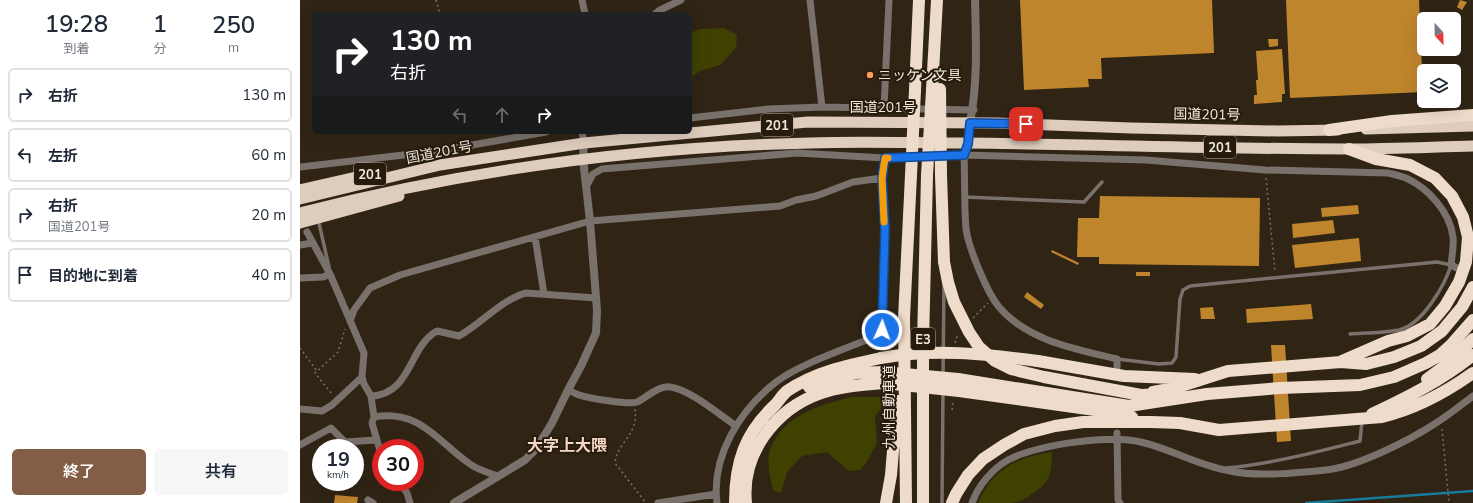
<!DOCTYPE html>
<html lang="ja">
<head>
<meta charset="utf-8">
<style>
  :root { --surface:#fff; --page:#f6f6f7; --text:#1f2937; --muted:#747a83; --line:#e0e1e3; --accent:#835d46 }
  body { margin:0; font-family:"Nunito Sans","Noto Sans JP",sans-serif; background:var(--page); color:var(--text); height:100vh; display:flex; flex-direction:column; font-size:15px; white-space:nowrap }
  * { box-sizing:border-box; margin:0 }
  p { font-size:13px; color:var(--muted) }
  .icon { flex:none; width:22px; height:22px; fill:none; stroke:currentColor; stroke-width:2; stroke-linecap:round; stroke-linejoin:round }
  .map { position:relative; flex:1; overflow:hidden }
  .panel { display:flex; flex-direction:column; background:var(--surface); width:300px }
  .panel>* { flex:none }
  .top-card { position:absolute; left:12px; top:12px; width:380px; height:122px; border-radius:6px; box-shadow:0 4px 16px #0002; background:#202124; color:#fff; overflow:hidden }
  .needle { width:26px; rotate:158deg }
  .controls { position:absolute; left:1117px; top:12px; display:grid; gap:8px }
  .controls a { display:grid; place-items:center; width:44px; height:44px; border-radius:6px; background:var(--surface); box-shadow:0 4px 16px #0002; font-size:20px }
  .speed { position:absolute; left:12px; top:439px; display:flex; gap:8px; font-size:20px; font-weight:700; text-align:center }
  .speed>* { display:grid; place-content:center; width:52px; height:52px; border-radius:50%; background:var(--surface); box-shadow:0 4px 16px #0002; line-height:1 }
  .speed small { font-size:10px; font-weight:400 }
  .speed .limit { border:6px solid #d22; background:#fff; color:#111 }
  .pin { position:absolute; display:grid; place-items:center; width:34px; height:34px; color:#fff; margin:-17px; border-radius:8px; box-shadow:0 2px 6px #0006 }
  .me { position:absolute; width:44px; margin:-22px; rotate:2deg; stroke-linejoin:round; filter:drop-shadow(0 0 3px #0008) }
  .turn { display:flex; align-items:center; gap:14px; height:84px; padding:0 12px; font-size:18px }
  .turn .icon { width:52px; height:52px; stroke-width:2.5 }
  .turn b { display:block; font-size:28px; line-height:34px }
  .lanes { display:flex; align-items:center; height:38px; padding:0 12px; background:#0003; justify-content:center; gap:20px; direction:ltr }
  .lanes .off { opacity:.35 }
  .eta { display:flex; justify-content:space-evenly; align-items:center; height:68px; text-align:center }
  .eta b { font-size:24px; font-weight:600; line-height:28px }
  .action { display:flex; gap:8px; margin-top:auto; padding:8px 12px }
  .action a { flex:1; height:46px; border-radius:6px; background:var(--accent); color:#fff; font-size:16px; font-weight:600; line-height:46px; text-align:center }
  .action a+a { background:var(--page); color:var(--text) }
  ul { padding:0; list-style:none }
  li { display:flex; align-items:center; gap:12px; height:54px; margin:0 8px 6px; padding:0 4px; border:2px solid var(--line); border-radius:6px }
  li div { flex:1 }
  li b { display:block; font-size:15px }
  li em { font-style:normal }
  main { display:flex; flex:1; min-height:0 }
  .map>svg:first-child { display:block }
  .green { fill:#3e4100 }
  .lines { fill:none; stroke-linecap:round; stroke-linejoin:round }
  .stream { stroke:#157c9c; stroke-width:2.5 }
  .building { fill:#bf852d }
  .path { stroke:#7b7063; stroke-width:1.5; stroke-dasharray:2 3; stroke-linecap:butt }
  .service { stroke:#79716b; stroke-width:3.5 }
  .minor { stroke:#79716b; stroke-width:7 }
  .tertiary { stroke:#79716b; stroke-width:8 }
  .trunk { stroke:#deccbc; stroke-width:11 }
  .motorway { stroke:#eedbca; stroke-width:12 }
  .motorway-bridge { stroke:#eedbca; stroke-width:12 }
  .route-casing { stroke:#114b97; stroke-width:10 }
  .route { stroke:#1a73e8; stroke-width:7 }
  .slow { stroke:#f59e0b; stroke-width:7 }
  .poi-dot { fill:#fe9c58; stroke:#261b0c; stroke-width:1.5 }
  .labels { text-anchor:middle; stroke-width:4; stroke-linejoin:round; paint-order:stroke }
  .shield { fill:#261b0c; stroke:#b3aa9f; stroke-width:1 }
  .shield-label { font-size:13px; font-weight:bold; fill:#f0e8de }
  .poi-label { font-size:14px; fill:#f0e8de; stroke:#261b0c; text-anchor:start }
  .street-label { font-size:14px; fill:#f0e8de; stroke:#261b0c }
  .quarter-label { font-size:16px; font-weight:bold; fill:#f5d8c6; stroke:#261b0c }
</style>
</head>
<body>
<main>
<section class="panel">
<div class="eta">
<div><b>19:28</b><p>到着</p></div>
<div><b>1</b><p>分</p></div>
<div><b>250</b><p>m</p></div>
</div>
<ul>
<li><svg class="icon" aria-label="right" viewBox="0 0 24 24"><path d="M7 20v-9h11M14 6l5 5-5 5"/></svg><div><b>右折</b></div><em>130 m</em></li>
<li><svg class="icon" aria-label="left" viewBox="0 0 24 24"><path d="M17 20v-9H6M10 6l-5 5 5 5"/></svg><div><b>左折</b></div><em>60 m</em></li>
<li><svg class="icon" aria-label="right" viewBox="0 0 24 24"><path d="M7 20v-9h11M14 6l5 5-5 5"/></svg><div><b>右折</b><p>国道201号</p></div><em>20 m</em></li>
<li><svg class="icon" aria-label="arrive" viewBox="0 0 24 24"><path d="M6 21V4h12l-3 4 3 4H6"/></svg><div><b>目的地に到着</b></div><em>40 m</em></li>
</ul>
<div class="action"><a>終了</a><a>共有</a></div>
</section>
<div class="map">
<svg width="1173" height="503" viewBox="0 0 1173 503">
  <rect width="100%" height="100%" fill="#302415"/>
  <path class="green" d="M424,28L437,35L436,48L420,65L400,71L390,78V33L400,29Z
    M553,397H580L585,404L575,416L577,443L566,463L560,470L549,471L527,452L502,456L487,472L481,493L473,490C470,477 466,462 470,450C482,415 522,404 553,397Z
    M752,452C752,472 750,483 732,494C726,498 720,502 712,503C702,503 689,503 678,503C692,469 717,457 752,452Z"/>
  <g class="lines">
    <path class="stream" d="M1006,503L1173,491"/>
  </g>
  <path class="building" d="M720,0H912L914,53L801,58L802,79H788L789,87L724,90Z
    M986,0H1119L1123,92L990,98Z
    M1160,0L1167,2L1162,10L1157,7Z
    M968,39H978V46L969,47Z
    M982,49L985,94H982V102L954,104V95H957L956,80H958L956,51Z
    M800,196L960,198L959,266L799,264V257H777L778,218H799Z
    M1058,205L1059,214L1022,217L1021,208Z
    M1033,220L1035,233L993,238L992,224Z
    M1059,238L1061,261L995,268L992,245Z
    M752,250L779,263L778,265L751,252Z
    M836,272H850V276H836Z
    M727,292L744,305L741,309L724,297Z
    M1011,304L1013,319L947,323L946,309Z
    M913,307L915,319H901L900,308Z
    M971,345H985L991,441L977,442Z
    M35,495L58,497L57,503H34Z"/>
  <g class="lines">
    <path class="path" d="M136,0L140,14
      M966,178L975,272
      M673,318L688,303
      M655,343L658,334
      M0,348L17,371
      M31,393L15,373L38,352L45,329
      M335,409C339,435 316,444 315,463L346,503
      M652,410L653,401
      M1142,429L1149,503"/>
    <path class="service" d="M665,197L784,202L802,182
      M18,219L29,267
      M817,359L859,364L872,363L876,357L880,299L883,290L890,286L1137,262L1151,265C1145,285 1122,325 1099,330C1083,333 1066,333 1050,334
      M643,375L644,285
      M926,468C971,464 1016,452 1060,441L1062,421
      M642,503L643,391"/>
    <path class="minor" d="M282,0L285,14
      M510,0L522,107
      M355,14L360,10L381,0
      M584,108L589,0
      M390,118L468,109L522,107L674,110
      M282,132L284,143
      M664,155C665,179 664,204 666,229C668,243 674,258 680,272C685,284 690,296 699,307C728,341 775,349 817,359V367
      M0,167L138,151L246,132
      M287,185L293,174L302,169L497,153L585,158L664,155L846,160L965,170L1088,173C1093,174 1100,176 1106,178C1128,188 1150,212 1153,237C1154,246 1152,256 1151,265L1157,268
      M7,232L30,274L64,353L62,377L64,384L71,396L74,417L72,423L81,454
      M235,237L244,294
      M0,245L12,243
      M0,278L23,277L30,274
      M50,321L54,310L70,288L100,275L290,221L480,206L496,200L516,196L553,182L582,178
      M268,390C271,391 275,394 279,395C288,398 329,405 337,402C346,398 359,385 370,387C389,389 420,415 436,426
      M71,396C112,394 108,347 137,331L159,336C181,324 202,299 226,293L296,298
      M0,409L22,411L32,405L62,377
      M74,417C120,409 137,441 170,464C178,470 189,473 198,476
      M817,433L818,500L820,503
      M0,445L31,428L45,442L76,440
      M99,482L107,493L110,503
      M68,500L73,503
      M358,503L416,494
      M417,503C411,456 440,410 476,382C500,364 545,349 574,337L582,330L585,229L582,178L585,158
      M672,503C678,486 692,469 708,460C736,445 810,434 841,442C871,449 899,466 930,471C958,477 997,473 1026,470C1057,467 1110,440 1136,423C1149,415 1161,405 1173,396"/>
    <path class="tertiary" d="M664,155C668,144 668,134 670,122C678,83 676,40 675,0
      M154,503L225,460L236,449L252,423L268,390L281,366L296,333L297,310L290,221L283,159L284,143"/>
    <path class="trunk" d="M1066,129L1173,126
      M0,190L78,172
      M0,199L140,165L284,143L508,122L696,123L831,128L977,131L1038,130
      M0,213C165,170 339,147 510,143C561,141 612,143 664,143C792,144 920,149 1049,149C1090,149 1132,147 1173,146
      M0,223L99,196"/>
    <path class="motorway" d="M615,90L619,0
      M632,90L637,0
      M1029,130L1092,121L1173,115
      M641,175L644,262L648,282L654,302L669,332L679,347L695,361L711,369L744,377L841,395L862,394
      M738,361L824,376L895,379
      M1042,361L1088,341L1107,336L1130,324L1145,306L1159,282L1166,262L1168,237L1163,217L1152,196L1135,178L1110,165L1076,159L1049,149
      M658,379L829,406L907,394L980,388L1060,385L1094,377L1126,363L1140,355L1151,345L1173,320
      M1127,379L1150,362L1173,339
      M509,387L555,373L583,372
      M659,391L816,413L832,417
      M853,392L875,388L928,371L1041,362L1066,364L1094,357L1121,346L1142,331L1162,307L1173,287
      M1072,414C1108,397 1142,380 1173,355
      M435,503C435,462 445,433 475,405C479,401 482,395 487,391C515,372 548,365 581,358
      M446,503C441,454 475,409 521,393C541,386 562,385 584,383
      M586,503L591,475L597,401
      M606,503L604,318L611,175
      M623,503V343L627,175
      M652,503L656,494L668,475L683,459L704,445L724,434L755,426L783,422H851L880,423L919,430L1082,417C1115,409 1145,393 1173,373"/>
    <path class="motorway-bridge" d="M640,89L641,175
      M611,175L615,90
      M627,175L632,90
      M581,358C634,348 685,354 738,361
      M583,372L658,379
      M584,383L659,391"/>
  </g>
  <g class="lines">
    <defs>
      <path id="route" d="M582,330L585,229L582,178L585,158L664,155L668,144L670,123L726,124"/>
    </defs>
    <use href="#route" class="route-casing"/>
    <use href="#route" class="route"/>
    <path class="slow" d="M584,222L582,178L585,158H588"/>
  </g>
  <circle class="poi-dot" cx="570" cy="75" r="4"/>
  <g class="labels">
    <g class="shield">
      <rect x="461" y="114" width="32" height="22" rx="3"/>
      <rect x="904" y="136" width="32" height="22" rx="3"/>
      <rect x="54" y="163" width="32" height="22" rx="3"/>
      <rect x="611" y="328" width="24" height="22" rx="3"/>
    </g>
    <g class="shield-label">
      <text x="477" y="130">201</text>
      <text x="920" y="152">201</text>
      <text x="70" y="179">201</text>
      <text x="623" y="344">E3</text>
    </g>
    <g class="poi-label">
      <text x="578" y="80">ニッケン文具</text>
    </g>
    <g class="street-label">
      <text x="583" y="112">国道201号</text>
      <text transform="translate(907 114) rotate(1)" y="5">国道201号</text>
      <text transform="translate(139 152) rotate(-11)" y="5">国道201号</text>
      <text transform="translate(589 407) rotate(-90)" y="5">九州自動車道</text>
    </g>
    <g class="quarter-label">
      <text x="267" y="451">大字上大隈</text>
    </g>
  </g>
</svg>
<div class="controls">
<a><svg class="needle" viewBox="-14 -14 28 28"><path d="M0-13l5 13h-10z" fill="#e53935"/><path d="M0 13l5-13h-10z" fill="#747a83"/></svg></a>
<a><svg class="icon" aria-label="layers" viewBox="0 0 24 24"><path d="M12 4l9 5-9 5-9-5zM3 14l9 5 9-5"/></svg></a>
</div>
<div class="speed"><div>19<small>km/h</small></div><div class="limit">30</div></div>
<div class="pin" style="left:726px;top:124px;background:#d93025"><svg class="icon" aria-label="arrive" viewBox="0 0 24 24"><path d="M6 21V4h12l-3 4 3 4H6"/></svg></div>
<svg class="me" style="left:582px;top:330px" viewBox="-20 -20 40 40"><circle r="17" fill="#1a73e8" stroke="#fff" stroke-width="3"/><path d="M0-11L8 9 0 5-8 9z" fill="#fff"/></svg>
<div class="top-card">
<div class="turn"><svg class="icon" aria-label="right" viewBox="0 0 24 24"><path d="M7 20v-9h11M14 6l5 5-5 5"/></svg><div><b>130 m</b>右折</div></div>
<div class="lanes"><svg class="icon off" aria-label="left" viewBox="0 0 24 24"><path d="M17 20v-9H6M10 6l-5 5 5 5"/></svg><svg class="icon off" aria-label="ahead" viewBox="0 0 24 24"><path d="M12 20V5M6 11l6-6 6 6"/></svg><svg class="icon" aria-label="right" viewBox="0 0 24 24"><path d="M7 20v-9h11M14 6l5 5-5 5"/></svg></div>
</div>
</div>
</main>
</body>
</html>
